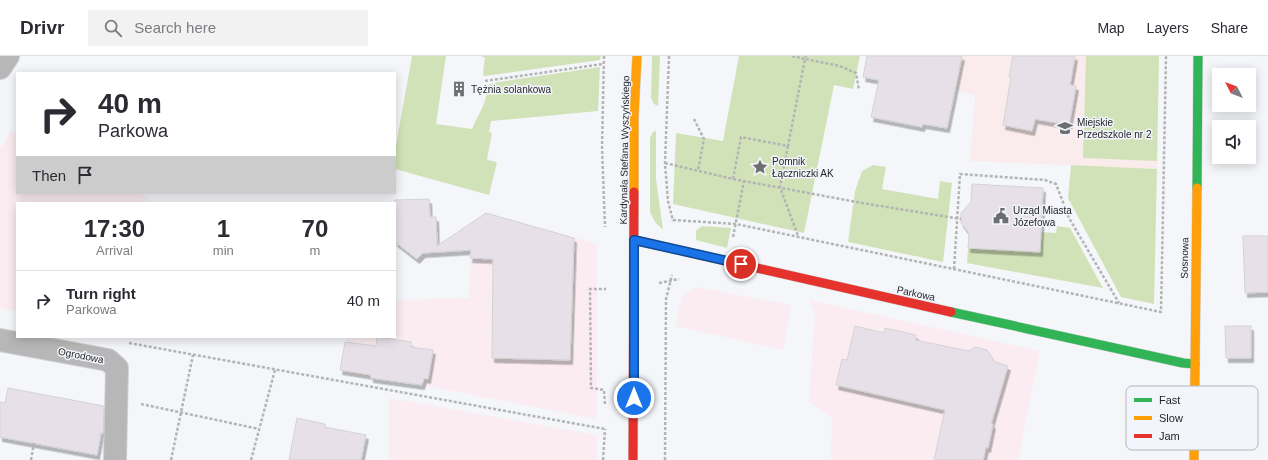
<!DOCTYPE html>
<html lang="en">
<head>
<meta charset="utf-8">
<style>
  :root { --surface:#fff; --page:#f2f2f3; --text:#2b2b33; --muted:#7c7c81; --line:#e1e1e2 }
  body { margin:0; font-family:Arial,sans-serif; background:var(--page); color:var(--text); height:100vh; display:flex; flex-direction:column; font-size:15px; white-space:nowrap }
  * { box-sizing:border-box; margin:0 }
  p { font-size:13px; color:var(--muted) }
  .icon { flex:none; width:22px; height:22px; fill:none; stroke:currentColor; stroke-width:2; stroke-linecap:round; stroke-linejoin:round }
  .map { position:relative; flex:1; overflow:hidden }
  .drawer { position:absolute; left:16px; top:146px; width:380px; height:136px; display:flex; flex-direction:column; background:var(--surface); border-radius:0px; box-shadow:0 2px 10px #0003 }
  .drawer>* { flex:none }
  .top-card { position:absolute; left:16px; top:16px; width:380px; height:122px; border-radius:0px; box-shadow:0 2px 10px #0003; background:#fff; color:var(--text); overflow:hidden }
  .needle { width:26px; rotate:312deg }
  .buttons { position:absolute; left:1212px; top:12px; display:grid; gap:8px }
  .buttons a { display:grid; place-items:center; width:44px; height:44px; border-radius:0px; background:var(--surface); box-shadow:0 2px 10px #0003; font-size:20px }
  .pin { position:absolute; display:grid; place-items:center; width:34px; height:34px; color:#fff; margin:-17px; border:2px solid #fff; border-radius:50%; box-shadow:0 1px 4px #0007 }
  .me { position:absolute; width:44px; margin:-22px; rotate:0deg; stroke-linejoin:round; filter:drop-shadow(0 0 3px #0008) }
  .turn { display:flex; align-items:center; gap:14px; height:84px; padding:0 16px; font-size:18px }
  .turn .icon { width:52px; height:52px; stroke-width:2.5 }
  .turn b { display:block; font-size:28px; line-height:34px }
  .then { display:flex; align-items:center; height:38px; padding:0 16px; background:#0003; gap:8px; font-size:15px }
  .eta { display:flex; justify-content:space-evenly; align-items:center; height:68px; text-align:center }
  .eta b { font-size:24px; font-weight:800; line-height:28px }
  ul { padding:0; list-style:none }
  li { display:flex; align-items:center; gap:12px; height:60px; padding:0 16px; border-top:1px solid var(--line) }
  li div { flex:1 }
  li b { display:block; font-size:15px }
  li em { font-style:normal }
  header { display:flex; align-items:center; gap:24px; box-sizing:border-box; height:56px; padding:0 20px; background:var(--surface); border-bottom:1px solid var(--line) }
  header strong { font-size:19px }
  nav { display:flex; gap:22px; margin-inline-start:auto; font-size:14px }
  .search { width:280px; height:36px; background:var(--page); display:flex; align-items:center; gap:10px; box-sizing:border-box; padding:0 14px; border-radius:0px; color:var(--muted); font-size:15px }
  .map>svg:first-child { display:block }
  .commercial { fill:#faecf0 }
  .education { fill:#faeced }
  .green { fill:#d2e2b8 }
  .building { fill:#e8e0e9; stroke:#d3d3d5; filter:url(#shadow) }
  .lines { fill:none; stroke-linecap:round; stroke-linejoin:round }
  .street-casing { stroke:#cfd0d3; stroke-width:24 }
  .fast-casing { stroke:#cfd0d3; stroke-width:10 }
  .slow-casing { stroke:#cfd0d3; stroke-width:10 }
  .jam-casing { stroke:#cfd0d3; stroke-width:10 }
  .path { stroke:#b3b4b4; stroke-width:2.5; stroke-dasharray:3 2; stroke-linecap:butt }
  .street { stroke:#b8b7b8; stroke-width:22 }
  .fast { stroke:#30b455; stroke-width:9 }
  .slow { stroke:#ff9f0a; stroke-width:9 }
  .jam { stroke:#e5322d; stroke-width:9 }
  .route-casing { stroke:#114b97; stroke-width:10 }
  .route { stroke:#1a73e8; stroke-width:7 }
  .labels { text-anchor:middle; stroke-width:3; stroke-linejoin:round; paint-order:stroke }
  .poi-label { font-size:10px; fill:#242528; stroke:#f2f5fb; text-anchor:start }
  .street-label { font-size:10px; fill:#242528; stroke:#f2f5fb }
  .key { fill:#f2f5fb; stroke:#b4b7bc; stroke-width:1 }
  .key-label { font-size:11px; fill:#242528 }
</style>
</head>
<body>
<header>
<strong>Drivr</strong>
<div class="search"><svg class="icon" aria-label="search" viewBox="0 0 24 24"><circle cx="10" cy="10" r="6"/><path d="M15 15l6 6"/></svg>Search here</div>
<nav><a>Map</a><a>Layers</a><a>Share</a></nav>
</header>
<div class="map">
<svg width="1268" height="404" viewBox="0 0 1268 404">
  <defs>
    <filter id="shadow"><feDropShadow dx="2.5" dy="4.5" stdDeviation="0" flood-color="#0004"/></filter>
  </defs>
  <rect width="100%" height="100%" fill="#f4f6f9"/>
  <path class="commercial" d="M11,75L17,78V137H138L155,147H17V255L0,252V93Z
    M486,157L597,188V353L596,363L422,329L340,316L347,281H395V244L469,242L472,166Z
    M695,231L791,249L783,294L676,270L681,242Z
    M809,244L1040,295L1018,404H831L832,362L809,346L815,256Z
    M389,342L597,379V404H389Z"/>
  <path class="education" d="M962,0H1159L1157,113L970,105L975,39L955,34Z"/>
  <path class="green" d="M412,0H446L436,68L472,73C478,58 488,47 487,29L498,26L600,11L598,55L491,65L489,76L492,77L487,104L497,106L489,139L395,113V95Z
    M481,0H601L600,4L484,20L483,17L485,2Z
    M652,0H660L658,50L654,48L651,42Z
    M739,0H860L853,33L834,29L804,177L673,148L676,77L723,85Z
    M1086,0H1159L1157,105L1083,102Z
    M656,75V123L663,174L655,166L650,156V82L653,76Z
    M873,109L886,111L882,133L938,143L940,125L952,127L943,206L848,186L855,135L862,115Z
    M1071,109L1157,113L1154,248L1121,241L1068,142Z
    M702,170L731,172L727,192L696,184V175Z
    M1057,170L1070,172L1103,232L967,207L968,192L1039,196L1041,176L1056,177Z"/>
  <path class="building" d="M867,0H962L947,72L923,68L922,71L871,61L879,24L863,21Z
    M1013,0H1075L1070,29L1076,30L1069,69L1035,63L1032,75L1003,69L1011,21H1009Z
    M972,128L1043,132L1040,196L968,192L969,177L961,167V157L971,146Z
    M429,143L430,161H436L437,190L486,157L574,182L570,304L492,302L493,203L470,202L471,194L423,197L417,203L395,186V144Z
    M1243,180H1268V236L1245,237Z
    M855,270L884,277L885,272L916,279L915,284L969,295L975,291L987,294L995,306L1008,310L991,368H993L988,392L986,391L983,404H934L945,354L836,329L842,303L847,304Z
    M1225,270H1251V302H1226Z
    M377,281L411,286V291L433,294L428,323L424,322L422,329L371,322V319L340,314L345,286L376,290Z
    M8,332L104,350L103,377H101L97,399L0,381V346L5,347Z
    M297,362L325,368V371L366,379L361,404H289Z"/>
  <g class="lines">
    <defs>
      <path id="street" d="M0,12L8,0
        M0,284L108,304L117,312L115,404"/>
      <path id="fast" d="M1197,132L1198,0
        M951,256L1183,307L1195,308"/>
      <path id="slow" d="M634,136V60L637,0
        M1194,404L1197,132"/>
      <path id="jam" d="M634,184L951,256
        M633,404L634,136"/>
    </defs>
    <use href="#street" class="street-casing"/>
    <use href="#fast" class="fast-casing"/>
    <use href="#slow" class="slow-casing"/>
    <use href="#jam" class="jam-casing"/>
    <path class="path" d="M604,0L602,91L605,171
      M669,0L665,107L668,145L673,165
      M792,0L805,3L806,0
      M485,25L603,8
      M694,63L704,83L698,114
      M788,90L780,131L798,180
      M665,107L733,123L862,147L961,163
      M733,123L741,81L788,90L805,3L840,10L856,17L859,34
      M673,164L736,168L1161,256L1166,0
      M733,181L744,125
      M954,213L960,118L1045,124L1056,128L1069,162L1119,247
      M659,227L679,223
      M129,287L605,373
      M141,348L259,373
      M605,348L604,334L591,332L590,233H606
      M31,404L34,387
      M171,404L193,299
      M251,404L275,314
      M603,404L605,373
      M665,404L666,243L672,219"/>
    <use href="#street" class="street"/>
    <use href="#fast" class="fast"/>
    <use href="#slow" class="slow"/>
    <use href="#jam" class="jam"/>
  </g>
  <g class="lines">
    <defs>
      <path id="route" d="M634,342V184L741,208"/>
    </defs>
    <use href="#route" class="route-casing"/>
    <use href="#route" class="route"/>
  </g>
  <defs>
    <symbol id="building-bare" viewBox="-9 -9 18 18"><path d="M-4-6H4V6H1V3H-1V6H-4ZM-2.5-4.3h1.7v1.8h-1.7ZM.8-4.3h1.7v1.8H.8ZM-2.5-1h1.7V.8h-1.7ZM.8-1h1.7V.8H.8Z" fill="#6d6e71" stroke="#f2f5fb" stroke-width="2.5" paint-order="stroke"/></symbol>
    <symbol id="school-bare" viewBox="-9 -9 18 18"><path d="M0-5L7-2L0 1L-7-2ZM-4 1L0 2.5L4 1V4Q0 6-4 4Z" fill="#6d6e71" stroke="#f2f5fb" stroke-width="2.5" paint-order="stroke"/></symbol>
    <symbol id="sight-bare" viewBox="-9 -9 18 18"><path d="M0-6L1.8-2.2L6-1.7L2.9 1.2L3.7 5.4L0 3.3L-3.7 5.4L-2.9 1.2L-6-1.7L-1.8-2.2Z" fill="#6d6e71" stroke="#f2f5fb" stroke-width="2.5" paint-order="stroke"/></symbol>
    <symbol id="civic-bare" viewBox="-9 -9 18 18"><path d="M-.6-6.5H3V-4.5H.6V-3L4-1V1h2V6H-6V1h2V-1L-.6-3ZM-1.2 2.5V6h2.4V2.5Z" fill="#6d6e71" stroke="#f2f5fb" stroke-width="2.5" paint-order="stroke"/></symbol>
  </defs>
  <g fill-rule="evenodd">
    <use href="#building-bare" x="448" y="22" width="22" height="22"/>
    <use href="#school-bare" x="1054" y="61" width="22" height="22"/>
    <use href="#sight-bare" x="749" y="100" width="22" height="22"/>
    <use href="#civic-bare" x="990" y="149" width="22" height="22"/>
  </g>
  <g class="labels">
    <g class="poi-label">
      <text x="471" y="37">Tężnia solankowa</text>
      <text x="1077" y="70">Miejskie<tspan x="1077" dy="12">Przedszkole nr 2</tspan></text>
      <text x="772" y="109">Pomnik<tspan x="772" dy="12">Łączniczki AK</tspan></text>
      <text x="1013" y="158">Urząd Miasta<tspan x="1013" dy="12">Józefowa</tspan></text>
    </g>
    <g class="street-label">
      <text transform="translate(624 94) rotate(-89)" y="4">Kardynała Stefana Wyszyńskiego</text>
      <text transform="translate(1184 202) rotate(-89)" y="4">Sosnowa</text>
      <text transform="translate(916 237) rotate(12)" y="4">Parkowa</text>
      <text transform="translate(81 299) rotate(11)" y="4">Ogrodowa</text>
    </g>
  </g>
  <rect x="1126" y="330" width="132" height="64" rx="6" class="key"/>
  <rect x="1134" y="342" width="18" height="4" fill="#30b455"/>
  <rect x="1134" y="360" width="18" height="4" fill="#ff9f0a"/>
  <rect x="1134" y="378" width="18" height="4" fill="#e5322d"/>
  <g class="key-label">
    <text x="1159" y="348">Fast</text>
    <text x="1159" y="366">Slow</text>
    <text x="1159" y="384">Jam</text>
  </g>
</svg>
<div class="buttons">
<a><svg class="needle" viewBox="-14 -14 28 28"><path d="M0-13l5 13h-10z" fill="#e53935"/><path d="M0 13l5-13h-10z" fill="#7c7c81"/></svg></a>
<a><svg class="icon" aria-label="sound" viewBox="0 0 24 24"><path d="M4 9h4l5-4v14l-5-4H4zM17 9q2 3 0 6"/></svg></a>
</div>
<div class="pin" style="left:741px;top:208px;background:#d93025"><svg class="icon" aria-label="arrive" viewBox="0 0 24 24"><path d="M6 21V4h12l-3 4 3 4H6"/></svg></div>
<svg class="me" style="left:634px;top:342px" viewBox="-20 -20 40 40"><circle r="17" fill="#1a73e8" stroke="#fff" stroke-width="3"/><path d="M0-11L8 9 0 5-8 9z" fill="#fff"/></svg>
<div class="top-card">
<div class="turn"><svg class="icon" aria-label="right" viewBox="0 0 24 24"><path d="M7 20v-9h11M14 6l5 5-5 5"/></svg><div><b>40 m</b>Parkowa</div></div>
<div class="then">Then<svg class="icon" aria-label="arrive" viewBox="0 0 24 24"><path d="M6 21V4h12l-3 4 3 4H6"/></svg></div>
</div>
<section class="drawer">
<div class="eta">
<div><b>17:30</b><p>Arrival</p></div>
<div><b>1</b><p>min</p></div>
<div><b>70</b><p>m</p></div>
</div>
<ul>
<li><svg class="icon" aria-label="right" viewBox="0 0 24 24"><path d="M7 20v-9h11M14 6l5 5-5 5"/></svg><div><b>Turn right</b><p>Parkowa</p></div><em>40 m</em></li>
</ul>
</section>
</div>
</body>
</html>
